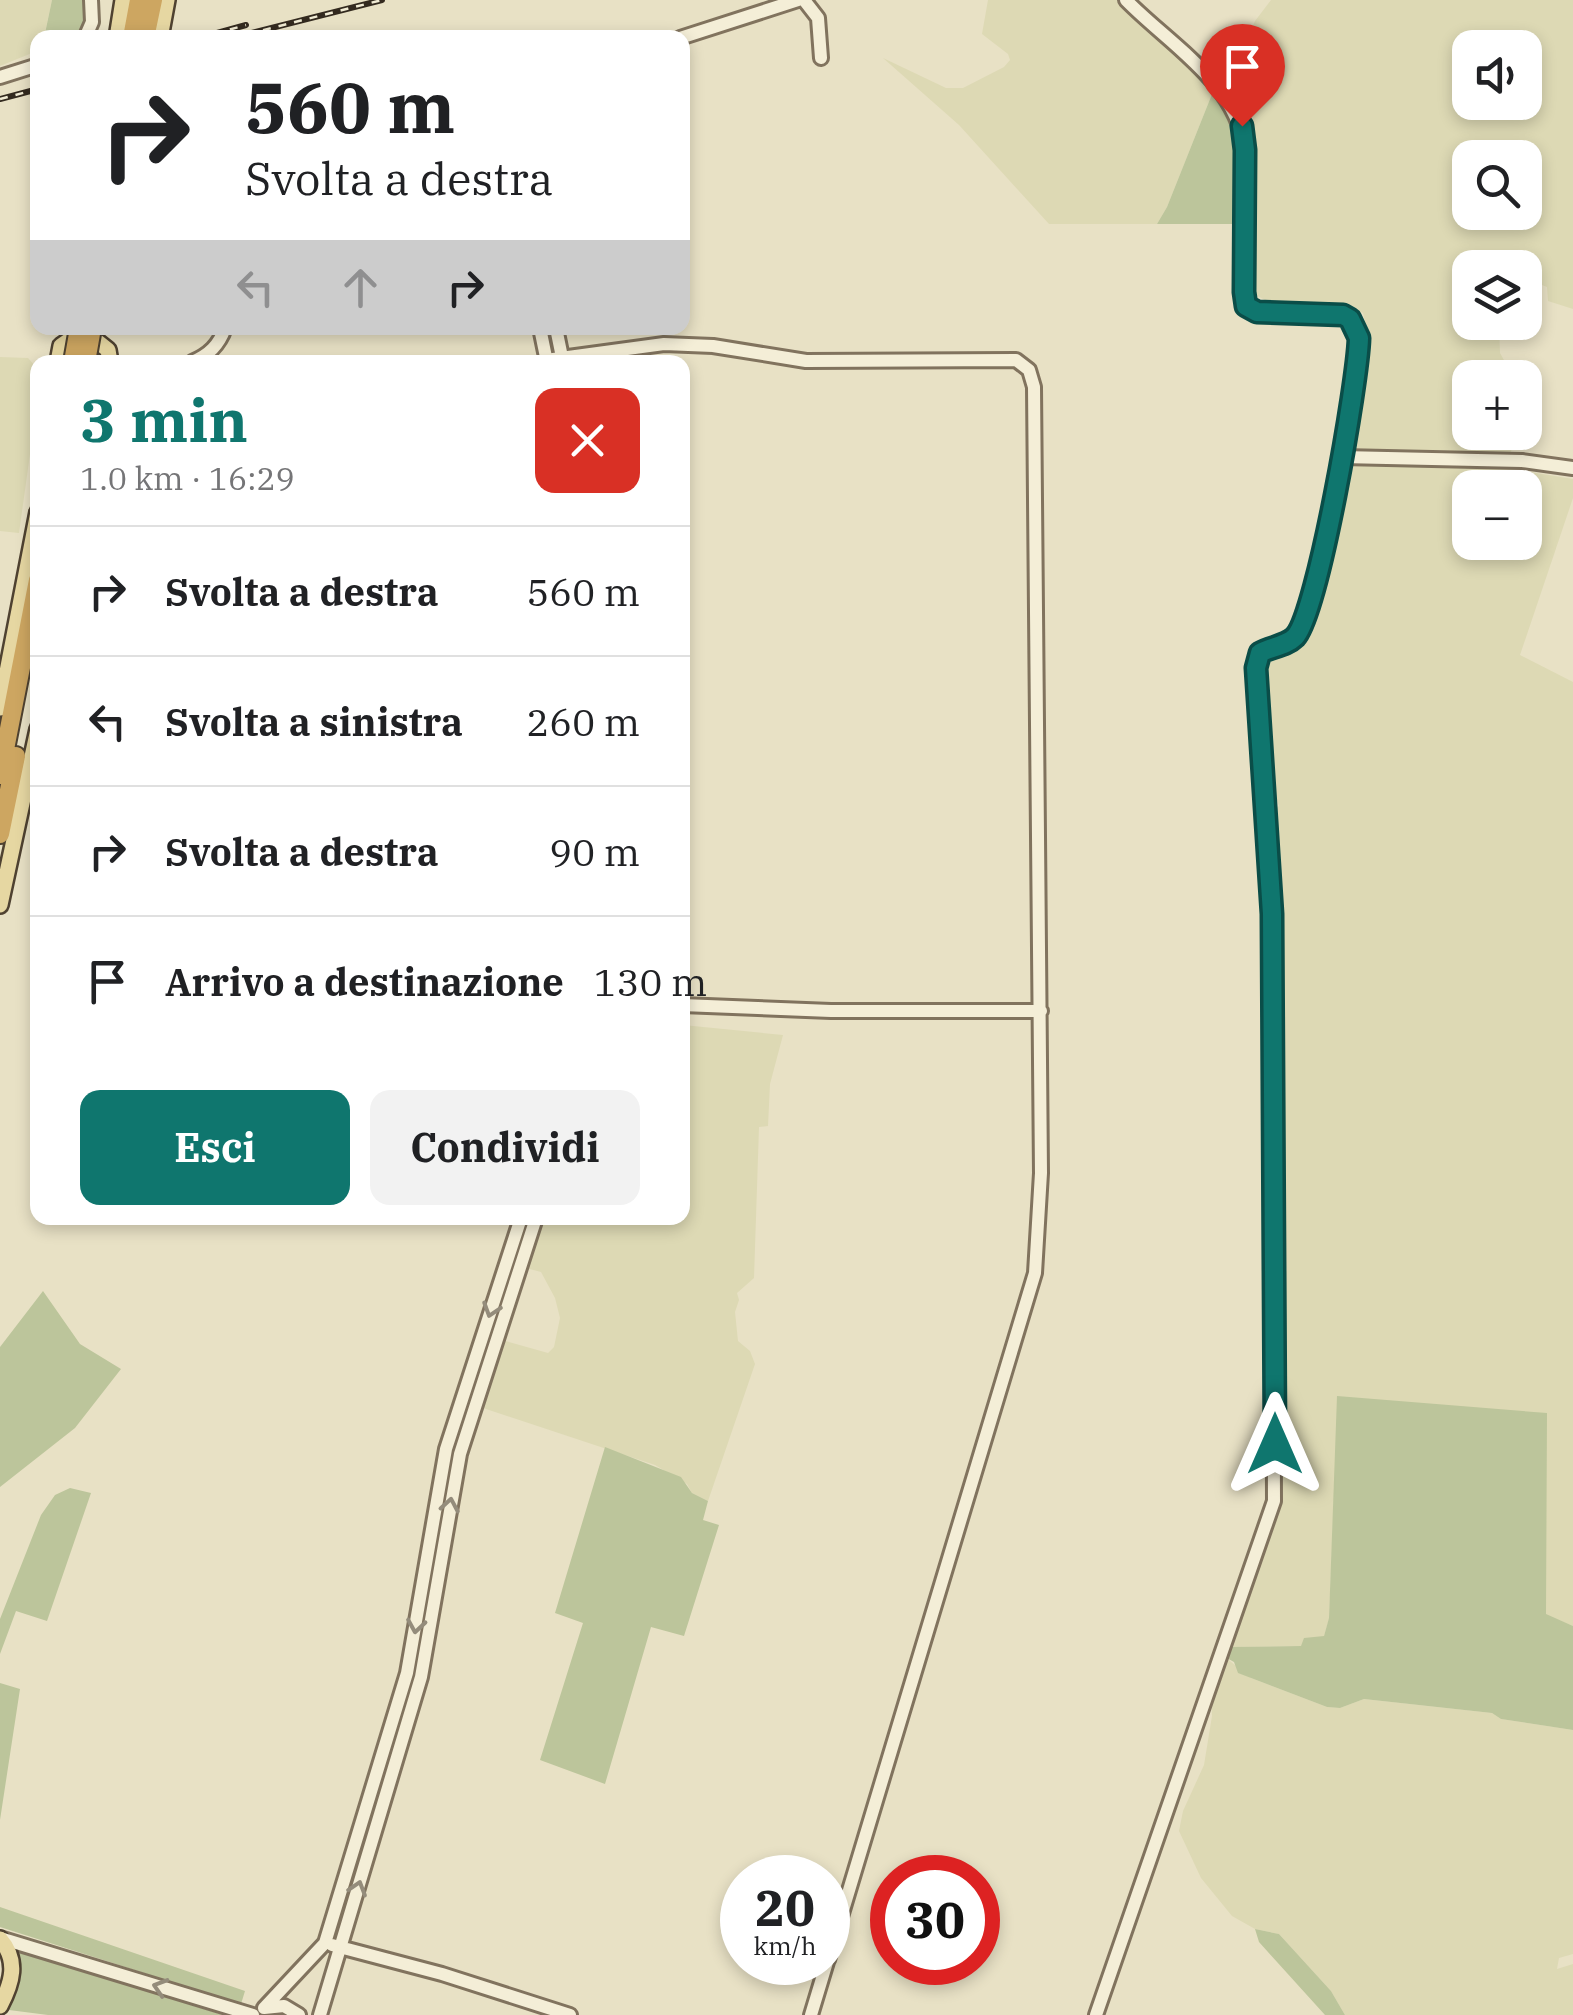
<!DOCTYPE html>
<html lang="it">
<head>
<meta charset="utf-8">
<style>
  :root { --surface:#fff; --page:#f2f2f2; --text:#202124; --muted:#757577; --line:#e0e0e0; --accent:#0f766e }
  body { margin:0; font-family:"IBM Plex Serif",serif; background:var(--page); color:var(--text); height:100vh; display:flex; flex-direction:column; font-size:38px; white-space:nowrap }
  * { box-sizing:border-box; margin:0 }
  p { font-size:32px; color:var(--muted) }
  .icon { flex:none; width:55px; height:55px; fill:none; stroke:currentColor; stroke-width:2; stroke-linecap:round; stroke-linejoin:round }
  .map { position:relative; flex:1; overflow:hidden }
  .side { position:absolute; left:30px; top:355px; width:660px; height:870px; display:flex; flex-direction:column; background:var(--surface); border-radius:20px; box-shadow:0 5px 15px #0003 }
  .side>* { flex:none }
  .top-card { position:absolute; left:30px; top:30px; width:660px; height:305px; border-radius:20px; box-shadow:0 5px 15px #0003; background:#fff; color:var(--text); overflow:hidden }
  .tools { position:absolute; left:1452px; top:30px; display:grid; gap:20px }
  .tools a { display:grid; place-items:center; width:90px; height:90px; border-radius:20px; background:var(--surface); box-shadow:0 5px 15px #0003; font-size:50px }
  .speed { position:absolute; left:720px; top:1855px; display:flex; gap:20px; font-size:50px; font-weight:700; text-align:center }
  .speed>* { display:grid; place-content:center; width:130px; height:130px; border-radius:50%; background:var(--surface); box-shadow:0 5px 15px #0003; line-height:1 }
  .speed small { font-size:25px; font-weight:400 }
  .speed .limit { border:15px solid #d22; background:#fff; color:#111 }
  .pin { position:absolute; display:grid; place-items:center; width:85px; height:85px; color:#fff; margin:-102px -42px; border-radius:50% 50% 50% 0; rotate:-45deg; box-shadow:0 0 10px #0007 }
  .pin .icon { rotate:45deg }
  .me { position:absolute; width:110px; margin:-55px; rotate:0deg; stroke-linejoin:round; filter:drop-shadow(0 0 8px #0008) }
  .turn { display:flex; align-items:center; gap:35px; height:210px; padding:0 50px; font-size:45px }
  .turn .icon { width:130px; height:130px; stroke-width:2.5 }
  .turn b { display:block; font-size:70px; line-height:85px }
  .lanes { display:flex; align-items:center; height:95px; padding:0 50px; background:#0003; justify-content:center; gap:50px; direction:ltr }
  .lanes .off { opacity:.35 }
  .round { display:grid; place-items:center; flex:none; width:105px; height:105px; border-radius:20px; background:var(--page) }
  .head { display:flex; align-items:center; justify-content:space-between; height:170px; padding:0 50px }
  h1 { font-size:60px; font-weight:800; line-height:75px; color:var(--accent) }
  .action { display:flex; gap:20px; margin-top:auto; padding:20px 50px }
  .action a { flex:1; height:115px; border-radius:20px; background:var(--accent); color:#fff; font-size:40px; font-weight:800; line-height:115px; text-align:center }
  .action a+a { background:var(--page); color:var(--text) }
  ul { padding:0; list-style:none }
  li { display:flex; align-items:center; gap:30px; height:130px; padding:0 50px; border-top:2px solid var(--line) }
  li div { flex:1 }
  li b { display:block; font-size:38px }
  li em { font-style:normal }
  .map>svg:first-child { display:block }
  .farmland { fill:#ddd9b4; fill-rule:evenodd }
  .green { fill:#bcc59b }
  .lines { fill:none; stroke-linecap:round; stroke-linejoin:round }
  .minor-casing { stroke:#81735e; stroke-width:18 }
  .major-casing { stroke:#4f4231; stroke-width:20 }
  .highway-casing { stroke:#4f4231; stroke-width:22 }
  .minor { stroke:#f4eed7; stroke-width:12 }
  .major { stroke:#e6d7a2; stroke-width:15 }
  .highway { stroke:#cda661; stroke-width:18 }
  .rail-casing { stroke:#332a1f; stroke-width:6 }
  .rail { stroke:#f0ebd4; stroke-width:2.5; stroke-dasharray:8; stroke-linecap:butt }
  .highway-bridge-casing { stroke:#4f4231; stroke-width:22; stroke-linecap:butt }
  .highway-bridge { stroke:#cda661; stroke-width:18 }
  .oneway { stroke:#948c7b }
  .route-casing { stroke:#0a4d48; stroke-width:25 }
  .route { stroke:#0f766e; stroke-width:18 }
</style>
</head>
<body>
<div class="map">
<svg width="1573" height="2015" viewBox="0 0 1573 2015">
  <rect width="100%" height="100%" fill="#e8e1c5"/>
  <path class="farmland" d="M0,0H52L44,37L38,38L37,51L0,66Z
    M988,0H1121L1214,89L1167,207L1157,224H1049L959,125L883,58L946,88H963L1004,67L1010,60L1008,54L982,34Z
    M1271,0H1573V309L1548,301L1547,287L1525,278V268H1470V322L1499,323L1500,353L1505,362L1522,371L1524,377L1470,378V432L1518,433L1510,454L1380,453L1357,450L1348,446L1366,326L1363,313L1357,310L1278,307L1250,292L1249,158L1245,120L1228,84L1255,21ZM1470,48H1525V102H1470ZM1470,158H1525V212H1470Z
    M0,357L28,358L37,368V404L19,533L0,531Z
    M1352,461L1481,464L1573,479V498L1520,655L1573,682V1626L1546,1615L1338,1396L1329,1619L1324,1636L1301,1646L1225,1647L1277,1485L1283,1483L1279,894L1276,840L1270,813L1279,806L1270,781L1262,662L1265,656L1299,637ZM1470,488H1525V542H1470Z
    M683,1025L783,1035L770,1084L768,1126L759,1127L754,1278L737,1293L739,1300L735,1312L738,1341L750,1351L755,1364L708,1501L692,1493L687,1484L655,1465L480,1407L502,1340L548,1353L554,1347L560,1318L555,1298L541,1272L526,1268L542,1218H682Z
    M1225,1657L1251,1678L1327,1707L1340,1708L1364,1699L1492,1713L1501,1719L1573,1730V1954L1559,1958L1557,1969L1573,1964V2015H1345L1331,1991L1279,1934L1255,1929L1232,1916L1201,1878L1179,1831L1183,1811L1204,1765L1212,1716L1211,1693Z"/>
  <path class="green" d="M52,0H88L89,16L81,37L44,38Z
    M1214,89L1239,133L1240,224H1157L1167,207Z
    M43,1291L80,1344L121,1369L75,1428L0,1487V1347Z
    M1337,1396L1547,1413L1546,1614L1573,1626V1730L1501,1719L1492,1713L1364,1699L1340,1708L1327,1707L1238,1673L1234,1662L1225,1657V1647L1301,1646L1304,1638L1324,1636L1329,1618Z
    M605,1447L681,1477L692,1493L708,1501L703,1520L719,1525L684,1636L651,1627L605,1784L540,1760L583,1623L555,1613Z
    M70,1488L91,1493L47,1621L16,1611L0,1654V1619L41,1515L55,1495Z
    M0,1683L20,1689L0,1820Z
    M0,1907L245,1991L241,2004L0,1927Z
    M1255,1929L1279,1934L1331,1991L1345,2015H1325L1259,1942Z
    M15,1950H18L223,2015H48L9,2010Z"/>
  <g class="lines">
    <defs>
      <path id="minor" d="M804,0L818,18L821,58
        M85,38L92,22L91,0
        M680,38L798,0
        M0,77L38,65
        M540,328L547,362
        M556,328L563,362
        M546,360L664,344L713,346L806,361L1016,360L1029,370L1034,387L1041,1173L1035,1273L828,1960
        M192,362C209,355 219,345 225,328
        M1342,457L1522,461L1573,468
        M682,1005L831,1011H1041
        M0,1938L253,2015
        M332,1945L442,1974L570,2015
        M264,2008L325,1943L407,1673L446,1449L521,1218
        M264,2008L284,2006L299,2015
        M320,2015L421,1677L460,1454L536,1218
        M811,2015L827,1962
        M1096,2015L1274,1501L1272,914L1256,668L1260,653C1270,647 1286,646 1294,638C1319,613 1358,380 1359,338L1357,328L1343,315L1257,312L1247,306L1243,292L1245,149C1236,82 1170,45 1126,0"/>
      <path id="major" d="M117,38L123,0
        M160,38L167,0
        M98,342L108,350L110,362
        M58,362L61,346L71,339
        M0,708L38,512
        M0,905L38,729
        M0,1939C19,1961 12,1983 0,2006"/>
      <path id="highway" d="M132,38L139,0
        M145,38L153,0
        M0,775L38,580
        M0,834L16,756"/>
    </defs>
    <use href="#minor" class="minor-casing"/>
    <use href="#major" class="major-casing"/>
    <use href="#highway" class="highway-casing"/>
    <use href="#minor" class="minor"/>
    <use href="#major" class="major"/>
    <use href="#highway" class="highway"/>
    <defs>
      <path id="rail" d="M199,38L246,25
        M232,38L382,0
        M0,99L38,89"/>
    </defs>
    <use href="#rail" class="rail-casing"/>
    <use href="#rail" class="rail"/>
    <defs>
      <path id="highway-bridge" d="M73,362L79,328
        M86,362L92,328"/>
    </defs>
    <use href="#highway-bridge" class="highway-bridge-casing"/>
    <use href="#highway-bridge" class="highway-bridge"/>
  </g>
  <defs><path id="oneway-chevron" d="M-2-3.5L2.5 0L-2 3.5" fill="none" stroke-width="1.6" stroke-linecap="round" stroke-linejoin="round" transform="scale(2.5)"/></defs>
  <g class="oneway">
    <use href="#oneway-chevron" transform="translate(491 1310) rotate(108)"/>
    <use href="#oneway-chevron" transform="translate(450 1505) rotate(-80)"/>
    <use href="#oneway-chevron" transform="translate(416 1626) rotate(99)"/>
    <use href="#oneway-chevron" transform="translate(358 1888) rotate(-73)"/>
    <use href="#oneway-chevron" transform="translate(160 1987) rotate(-163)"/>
  </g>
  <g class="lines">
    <defs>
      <path id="route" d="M1242,126L1245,150L1244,292L1246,306L1257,312L1343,315L1350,319L1359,338C1358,380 1318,613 1295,637C1286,646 1270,647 1260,653L1256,668L1272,914L1275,1444"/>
    </defs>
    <use href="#route" class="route-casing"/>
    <use href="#route" class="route"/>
  </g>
</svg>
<div class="tools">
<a><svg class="icon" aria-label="sound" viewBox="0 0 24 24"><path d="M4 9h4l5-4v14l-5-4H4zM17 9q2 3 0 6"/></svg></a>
<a><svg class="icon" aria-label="search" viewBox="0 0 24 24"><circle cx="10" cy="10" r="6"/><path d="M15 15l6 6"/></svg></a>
<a><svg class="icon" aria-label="layers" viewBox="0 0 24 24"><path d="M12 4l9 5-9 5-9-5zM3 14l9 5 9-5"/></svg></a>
<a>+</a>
<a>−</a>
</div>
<div class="speed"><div>20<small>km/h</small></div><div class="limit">30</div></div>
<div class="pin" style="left:1242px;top:126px;background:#d93025"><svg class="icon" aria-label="arrive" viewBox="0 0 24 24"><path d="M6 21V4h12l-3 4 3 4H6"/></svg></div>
<svg class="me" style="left:1275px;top:1444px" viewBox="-20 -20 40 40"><path d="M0-17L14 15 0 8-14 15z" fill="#0f766e" stroke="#fff" stroke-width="4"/></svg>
<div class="top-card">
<div class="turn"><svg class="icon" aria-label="right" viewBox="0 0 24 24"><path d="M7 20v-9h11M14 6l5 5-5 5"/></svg><div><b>560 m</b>Svolta a destra</div></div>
<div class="lanes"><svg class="icon off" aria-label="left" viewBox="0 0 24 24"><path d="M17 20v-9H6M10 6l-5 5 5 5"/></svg><svg class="icon off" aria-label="ahead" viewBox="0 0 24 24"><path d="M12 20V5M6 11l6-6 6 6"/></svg><svg class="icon" aria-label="right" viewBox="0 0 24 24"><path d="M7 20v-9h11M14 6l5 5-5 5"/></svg></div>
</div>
<section class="side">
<div class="head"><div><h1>3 min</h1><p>1.0 km · 16:29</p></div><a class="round" style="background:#d93025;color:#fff"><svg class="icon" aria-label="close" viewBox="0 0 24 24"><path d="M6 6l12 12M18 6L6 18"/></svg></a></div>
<ul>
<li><svg class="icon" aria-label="right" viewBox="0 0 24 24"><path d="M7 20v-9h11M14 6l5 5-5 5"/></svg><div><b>Svolta a destra</b></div><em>560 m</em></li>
<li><svg class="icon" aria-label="left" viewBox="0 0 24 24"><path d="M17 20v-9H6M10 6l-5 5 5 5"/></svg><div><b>Svolta a sinistra</b></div><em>260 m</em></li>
<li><svg class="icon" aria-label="right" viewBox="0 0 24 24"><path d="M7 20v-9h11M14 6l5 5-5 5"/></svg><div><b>Svolta a destra</b></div><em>90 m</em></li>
<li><svg class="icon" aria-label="arrive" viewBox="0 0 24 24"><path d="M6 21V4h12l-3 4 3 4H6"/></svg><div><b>Arrivo a destinazione</b></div><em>130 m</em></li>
</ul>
<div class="action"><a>Esci</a><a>Condividi</a></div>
</section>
</div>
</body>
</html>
